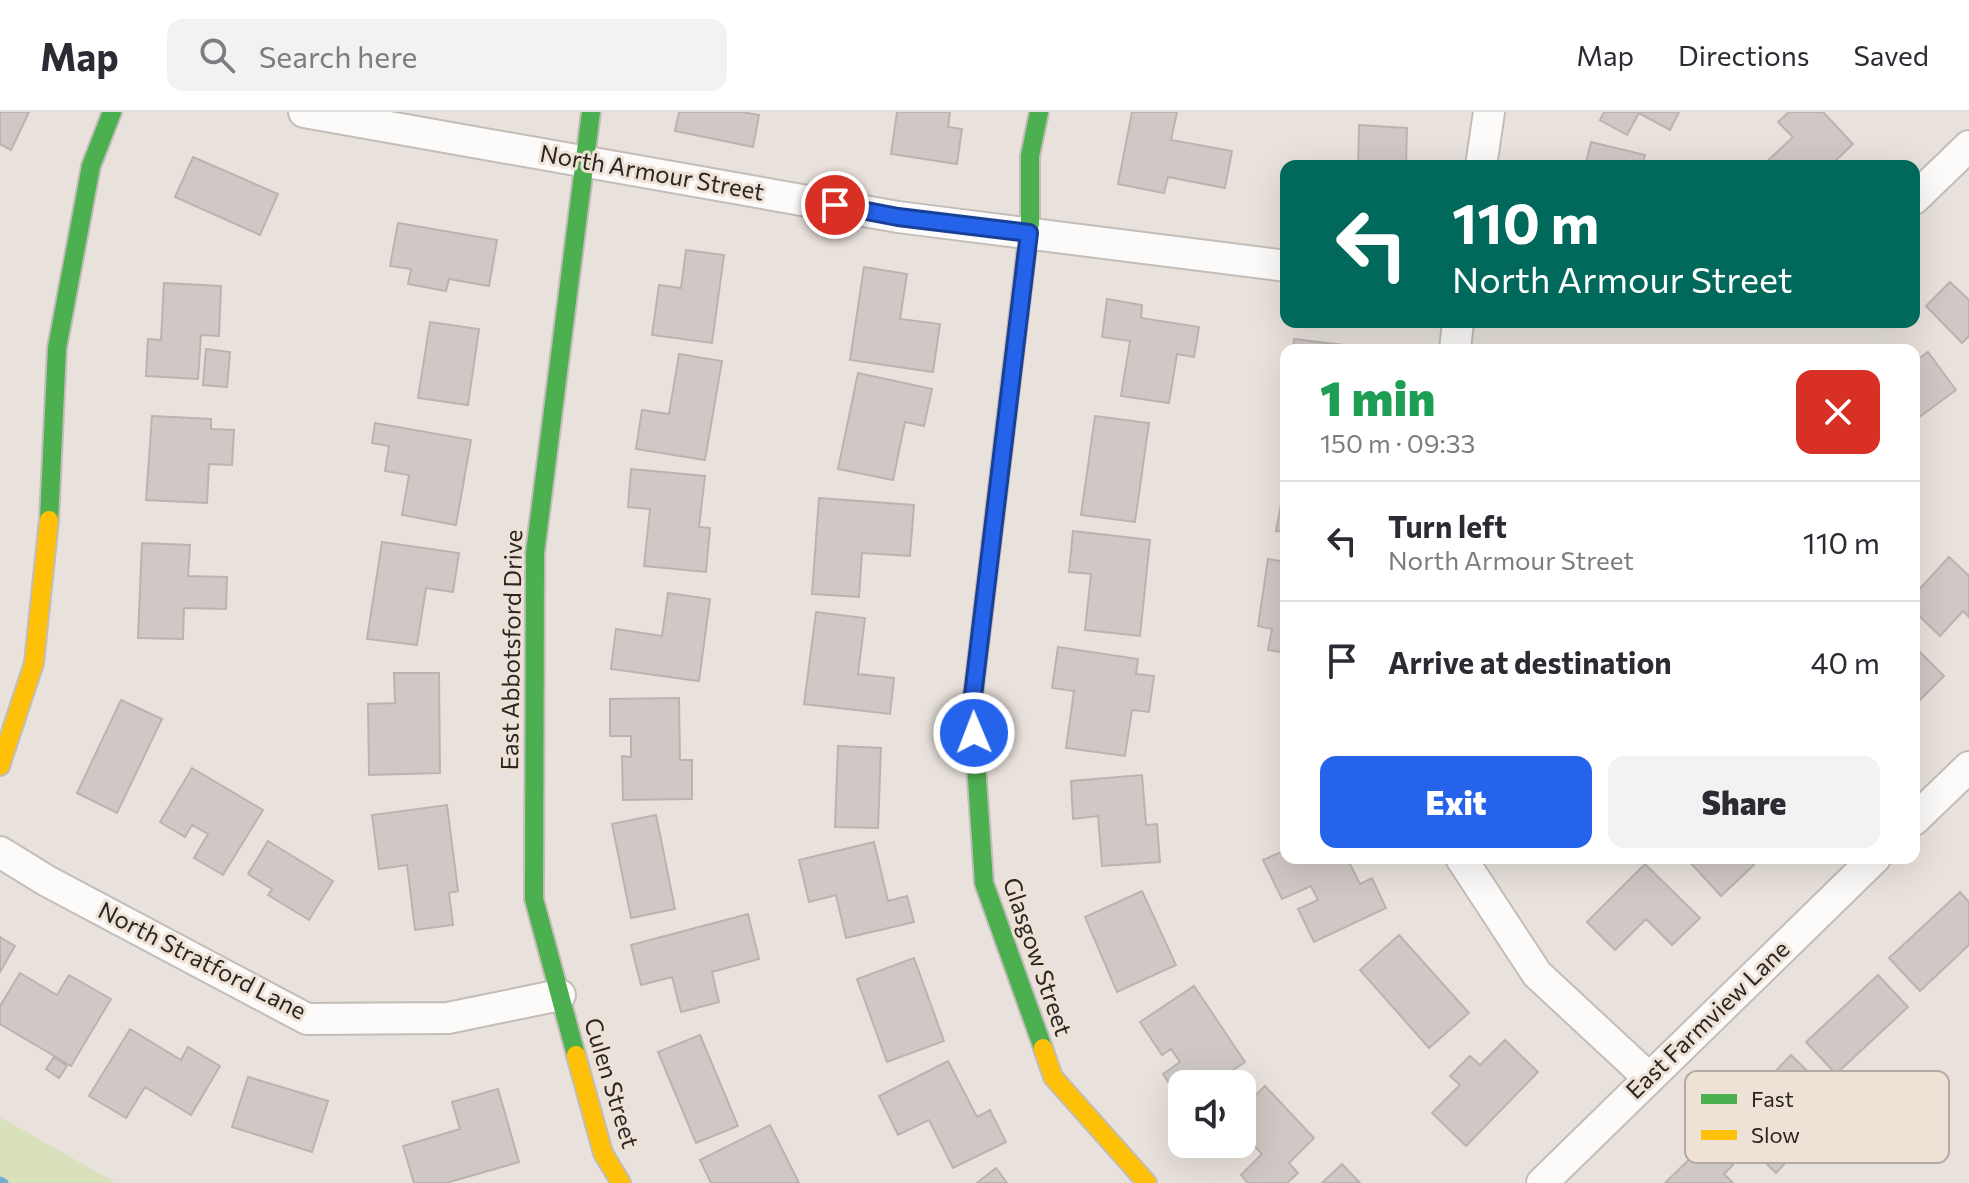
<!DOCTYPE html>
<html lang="en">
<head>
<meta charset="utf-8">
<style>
  :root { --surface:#fff; --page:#f2f2f3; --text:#2b2b33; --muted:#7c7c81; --line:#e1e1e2; --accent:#2563eb }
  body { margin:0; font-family:Commissioner,sans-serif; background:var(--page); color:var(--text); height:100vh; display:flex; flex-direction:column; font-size:30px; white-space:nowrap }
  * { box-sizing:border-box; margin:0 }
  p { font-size:26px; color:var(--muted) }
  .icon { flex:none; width:44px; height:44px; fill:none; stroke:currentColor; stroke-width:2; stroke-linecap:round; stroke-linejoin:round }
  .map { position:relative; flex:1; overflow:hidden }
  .details { position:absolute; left:1280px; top:232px; width:640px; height:520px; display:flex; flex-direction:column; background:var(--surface); border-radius:16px; box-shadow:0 8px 32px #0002 }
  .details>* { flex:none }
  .banner { position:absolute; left:1280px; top:48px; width:640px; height:168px; border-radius:16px; box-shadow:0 8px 32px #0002; background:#00695c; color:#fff; overflow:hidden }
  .tools { position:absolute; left:1168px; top:958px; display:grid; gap:16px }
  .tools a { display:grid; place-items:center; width:88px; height:88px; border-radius:16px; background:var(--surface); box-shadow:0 8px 32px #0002; font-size:40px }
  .pin { position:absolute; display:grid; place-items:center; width:68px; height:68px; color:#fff; margin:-34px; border:4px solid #fff; border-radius:50%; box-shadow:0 2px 8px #0007 }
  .me { position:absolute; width:88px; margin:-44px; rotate:359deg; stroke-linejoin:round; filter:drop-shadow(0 0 6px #0008) }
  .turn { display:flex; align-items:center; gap:28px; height:168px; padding:0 40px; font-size:36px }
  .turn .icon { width:104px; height:104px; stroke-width:2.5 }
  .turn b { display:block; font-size:56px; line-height:68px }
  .round { display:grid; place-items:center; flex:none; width:84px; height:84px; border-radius:16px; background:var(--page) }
  .head { display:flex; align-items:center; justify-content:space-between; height:136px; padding:0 40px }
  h1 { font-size:48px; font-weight:800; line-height:60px; color:#1e9e55 }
  .cta { display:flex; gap:16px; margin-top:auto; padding:16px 40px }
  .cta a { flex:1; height:92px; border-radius:16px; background:var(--accent); color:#fff; font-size:32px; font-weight:800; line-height:92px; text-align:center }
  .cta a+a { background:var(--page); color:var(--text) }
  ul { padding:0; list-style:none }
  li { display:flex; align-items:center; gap:24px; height:120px; padding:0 40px; border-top:2px solid var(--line) }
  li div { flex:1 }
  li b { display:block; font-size:30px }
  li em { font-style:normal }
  header { display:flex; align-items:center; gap:48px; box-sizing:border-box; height:112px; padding:0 40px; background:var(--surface); border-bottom:2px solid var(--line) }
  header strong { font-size:38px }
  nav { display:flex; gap:44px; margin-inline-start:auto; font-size:28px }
  .search { width:560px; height:72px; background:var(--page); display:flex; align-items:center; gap:20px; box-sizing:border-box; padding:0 28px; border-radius:16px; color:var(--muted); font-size:30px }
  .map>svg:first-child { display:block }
  .green { fill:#d9e1bc }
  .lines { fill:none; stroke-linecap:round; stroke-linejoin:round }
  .stream { stroke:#6eafcd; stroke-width:9 }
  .building { fill:#cfc8c4; stroke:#bab4b1; stroke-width:2 }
  .street-casing { stroke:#c2bdb8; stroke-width:34 }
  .fast-casing { stroke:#c2bdb8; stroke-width:22 }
  .slow-casing { stroke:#c2bdb8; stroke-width:22 }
  .street { stroke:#fcfbfa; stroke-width:30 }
  .fast { stroke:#4caf50; stroke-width:18 }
  .slow { stroke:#ffc107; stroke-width:18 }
  .route-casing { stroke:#184099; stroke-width:20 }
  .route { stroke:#2563eb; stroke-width:14 }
  .labels { text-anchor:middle; stroke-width:6; stroke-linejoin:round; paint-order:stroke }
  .street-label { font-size:24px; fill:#2b2622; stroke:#eee2d7 }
  .key { fill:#eee2d7; stroke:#b4aaa1; stroke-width:2 }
  .key-label { font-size:22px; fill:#2b2622 }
</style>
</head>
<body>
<header>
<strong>Map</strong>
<div class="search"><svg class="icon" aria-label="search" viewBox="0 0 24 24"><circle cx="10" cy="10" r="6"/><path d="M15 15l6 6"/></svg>Search here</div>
<nav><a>Map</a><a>Directions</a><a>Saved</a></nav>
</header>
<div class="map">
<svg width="1969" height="1071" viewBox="0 0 1969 1071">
  <rect width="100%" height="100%" fill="#e9e2dc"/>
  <path class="green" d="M0,1005L116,1071H0Z"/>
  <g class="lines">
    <path class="stream" d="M0,1069L4,1071"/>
  </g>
  <path class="building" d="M0,0H29L11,38L0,32Z
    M679,0H742L759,3L753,35L675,19Z
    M897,0H950L948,15L962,17L957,52L891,42Z
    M1132,0H1177L1171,28L1232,39L1225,76L1168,65L1164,81L1118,72Z
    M1604,0H1679L1670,18L1639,1L1627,23L1600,8Z
    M1789,0H1823L1853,32L1830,54H1762L1793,25L1778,10Z
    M1359,13L1407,16L1406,54H1358Z
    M1591,30L1645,43L1642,54H1585Z
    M193,45L278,82L260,123L175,85Z
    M398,111L497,128L489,174L449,167L446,179L408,172L411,157L390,154Z
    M686,138L724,143L712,231L652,223L659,173L681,176Z
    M864,155L907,162L900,207L940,212L933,260L850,248Z
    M1950,170L1969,188V224L1962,231L1926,194Z
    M164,171L221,174L219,224L201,223L198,267L146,264L148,227L161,228Z
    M1107,187L1142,193L1141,206L1199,215L1194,245L1177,242L1169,291L1121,284L1130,229L1102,225Z
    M430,210L479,217L468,293L418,286Z
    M1294,227L1343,233V238H1293Z
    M206,237L230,240L227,275L203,273Z
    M1928,240L1956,278L1914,309V250Z
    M679,242L722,249L705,348L636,337L642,298L669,302Z
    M858,261L932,277L924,314L905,310L893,368L838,357Z
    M152,304L211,307V317L234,318L232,353L209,352L207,391L146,388Z
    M1095,304L1149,311L1135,410L1081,403Z
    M375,311L471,328L456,413L402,403L409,363L385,359L389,334L372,331Z
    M631,357L705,364L699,415L710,416L706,460L644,454L650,397L628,395Z
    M1286,365V420L1276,419Z
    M819,386L914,393L910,444L862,441L859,485L812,482Z
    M1073,419L1150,428L1140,524L1085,518L1091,462L1069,460Z
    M382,430L459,441L453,480L426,476L417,533L367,527Z
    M142,431L190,433L188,464L227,465L226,497L184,496L183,527L138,526Z
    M1949,445L1969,464V505L1963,499L1940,524L1914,499V483Z
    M1268,447L1286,450V541L1268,538L1272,517L1258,514Z
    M668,481L710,487L699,569L611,557L616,517L662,524Z
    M816,500L865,506L858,562L894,566L890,602L804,592Z
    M1914,534L1944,564L1914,594Z
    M1058,535L1138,547L1136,562L1154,564L1149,600L1132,598L1125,644L1066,636L1074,579L1052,576Z
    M394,561H439L440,661L369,663L368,592L395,591Z
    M679,586L680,648H692V687L623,688L622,644L631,645V624H610V587Z
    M121,588L162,607L117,701L77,681Z
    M838,634L881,636L878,716L835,715Z
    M192,656L263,698L223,763L194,746L208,722L192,713L185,725L160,710Z
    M1142,663L1146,713L1157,712L1160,750L1102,754L1098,704L1073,707L1071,669Z
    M447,693L458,779L449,781L453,813L415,818L407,753L379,757L372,703Z
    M656,703L675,797L631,806L612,712Z
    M268,729L333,769L309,808L268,783L272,777L248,762Z
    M874,730L888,789L907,784L914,810L846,826L836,783L809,790L799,748Z
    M1286,738V746H1347L1360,772L1372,766L1386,796L1314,830L1298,797L1318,788L1311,774L1282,787L1263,748Z
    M1686,746H1747L1754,753L1721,784Z
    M1645,752L1700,806L1672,833L1646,807L1615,838L1587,810Z
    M1142,779L1176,853L1117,880L1085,805Z
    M1960,780L1969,790V833L1920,879L1889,846Z
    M748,802L759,847L712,860L719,890L681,900L672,865L641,873L631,833Z
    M1399,823L1469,901L1429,936L1360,858Z
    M0,825L15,834L0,860Z
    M914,846L944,929L887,950L857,867Z
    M20,861L57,883L69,863L111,887L71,954L0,912V894Z
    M1878,863L1908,895L1836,962L1806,930Z
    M1194,874L1245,950L1212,972H1182V991L1163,962L1180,950L1171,937L1162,943L1140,910Z
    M130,917L181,948L188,935L220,954L191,1003L145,975L126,1006L89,984Z
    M700,923L738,1014L696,1031L658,940Z
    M1505,928L1538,960L1466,1034L1432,1001L1460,973L1450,964L1470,944L1480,953Z
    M1791,943L1846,997L1821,1023L1802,1005L1783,1025L1797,1039L1776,1061L1732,1018L1772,977L1765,970Z
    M54,945L67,954L59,966L46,957Z
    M948,949L977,1005L990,998L1006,1030L953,1056L929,1008L898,1023L879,984Z
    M248,965L328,989L312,1040L232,1015Z
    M1265,974L1314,1026L1289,1051L1298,1061L1287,1071H1248L1241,1063L1262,1042L1242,1021V996Z
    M498,977L519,1050L446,1071H414L403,1034L460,1017L452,990Z
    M770,1013L799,1071H711L700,1048Z
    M1709,1028L1733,1053L1724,1062L1733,1071H1665Z
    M1342,1052L1360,1071H1322Z
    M996,1056L1007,1071H977Z"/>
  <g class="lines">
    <defs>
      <path id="street" d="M304,0L898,105L1286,154
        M1481,54L1489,0
        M1914,87L1969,34
        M1455,238L1458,210
        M1914,708L1969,655
        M0,740L47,769L307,907L448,906L560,883
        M1461,746L1537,862L1649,966
        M1542,1071L1875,746"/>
      <path id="fast" d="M1039,0L1030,44V110L972,592L984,771L1043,936
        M49,408L57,236L91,54L112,0
        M576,943L534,787L535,441L591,0"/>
      <path id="slow" d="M0,654L34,551L49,408
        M1043,936L1053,965L1147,1071
        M576,943L603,1041L621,1071"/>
    </defs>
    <use href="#street" class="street-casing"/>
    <use href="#fast" class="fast-casing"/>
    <use href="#slow" class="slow-casing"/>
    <use href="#street" class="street"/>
    <use href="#fast" class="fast"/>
    <use href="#slow" class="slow"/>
  </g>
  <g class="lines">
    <defs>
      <path id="route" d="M835,93L898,105L1029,121L972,592L974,621"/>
    </defs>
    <use href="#route" class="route-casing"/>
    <use href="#route" class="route"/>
  </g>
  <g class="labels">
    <g class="street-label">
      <text transform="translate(652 61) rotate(10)" y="8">North Armour Street</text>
      <text transform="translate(512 538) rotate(-89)" y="8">East Abbotsford Drive</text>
      <text transform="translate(1037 845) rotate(71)" y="8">Glasgow Street</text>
      <text transform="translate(202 849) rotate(27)" y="8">North Stratford Lane</text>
      <text transform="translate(1708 908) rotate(-44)" y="8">East Farmview Lane</text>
      <text transform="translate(611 971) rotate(73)" y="8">Culen Street</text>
    </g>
  </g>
  <rect x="1685" y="959" width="264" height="92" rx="12" class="key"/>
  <rect x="1701" y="982" width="36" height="10" fill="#4caf50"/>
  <rect x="1701" y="1018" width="36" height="10" fill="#ffc107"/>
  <g class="key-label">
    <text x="1751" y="995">Fast</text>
    <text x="1751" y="1031">Slow</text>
  </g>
</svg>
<div class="tools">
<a><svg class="icon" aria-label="sound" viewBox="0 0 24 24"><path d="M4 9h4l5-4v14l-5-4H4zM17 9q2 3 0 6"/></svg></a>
</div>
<div class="pin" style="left:835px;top:93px;background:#d93025"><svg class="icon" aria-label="arrive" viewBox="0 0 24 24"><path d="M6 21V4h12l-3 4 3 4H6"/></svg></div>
<svg class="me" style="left:974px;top:621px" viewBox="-20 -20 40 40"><circle r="17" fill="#2563eb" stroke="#fff" stroke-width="3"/><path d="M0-11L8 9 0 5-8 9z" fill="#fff"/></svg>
<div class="banner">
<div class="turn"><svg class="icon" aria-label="left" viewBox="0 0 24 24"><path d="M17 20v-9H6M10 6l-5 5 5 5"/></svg><div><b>110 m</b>North Armour Street</div></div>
</div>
<section class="details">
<div class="head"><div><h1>1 min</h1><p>150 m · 09:33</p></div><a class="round" style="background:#d93025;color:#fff"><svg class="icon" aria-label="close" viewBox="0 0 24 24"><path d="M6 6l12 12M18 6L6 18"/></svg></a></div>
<ul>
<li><svg class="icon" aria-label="left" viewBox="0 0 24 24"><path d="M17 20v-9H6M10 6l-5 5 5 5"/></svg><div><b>Turn left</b><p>North Armour Street</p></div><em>110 m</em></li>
<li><svg class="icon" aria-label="arrive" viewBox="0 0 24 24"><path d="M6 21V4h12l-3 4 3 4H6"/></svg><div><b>Arrive at destination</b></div><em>40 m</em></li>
</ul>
<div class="cta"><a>Exit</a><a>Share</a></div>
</section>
</div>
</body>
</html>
